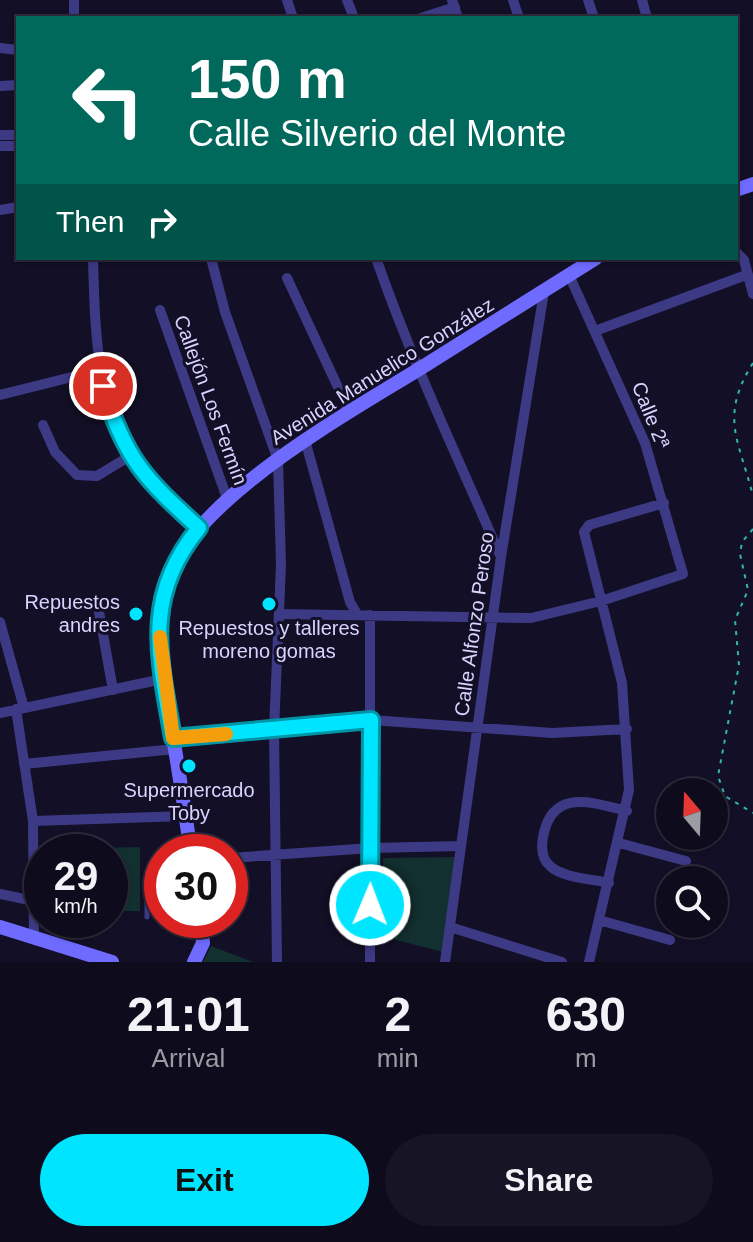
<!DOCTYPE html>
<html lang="en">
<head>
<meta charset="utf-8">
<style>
  :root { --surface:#0e0b1c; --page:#171425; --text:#f1f3f6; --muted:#9b9ba3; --line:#2e2b3b; --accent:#00e5ff }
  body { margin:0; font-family:Helvetica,sans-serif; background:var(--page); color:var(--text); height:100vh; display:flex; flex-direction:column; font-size:30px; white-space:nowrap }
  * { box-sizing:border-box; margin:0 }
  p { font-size:26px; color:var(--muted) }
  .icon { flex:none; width:44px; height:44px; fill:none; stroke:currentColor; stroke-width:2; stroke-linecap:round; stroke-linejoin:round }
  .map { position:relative; height:962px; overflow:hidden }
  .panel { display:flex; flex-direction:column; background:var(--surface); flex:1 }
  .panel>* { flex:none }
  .hud { position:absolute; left:16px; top:16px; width:722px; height:244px; border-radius:0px; box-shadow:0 2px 6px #0004,0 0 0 2px var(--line); background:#00695c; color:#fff; overflow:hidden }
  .needle { width:52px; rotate:341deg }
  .controls { position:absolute; left:656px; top:778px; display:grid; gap:16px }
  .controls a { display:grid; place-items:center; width:72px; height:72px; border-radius:50%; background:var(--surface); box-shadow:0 2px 6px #0004,0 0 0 2px var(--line); font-size:40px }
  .speed { position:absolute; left:24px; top:834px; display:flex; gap:16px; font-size:40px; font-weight:700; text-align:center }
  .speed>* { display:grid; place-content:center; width:104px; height:104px; border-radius:50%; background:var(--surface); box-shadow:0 2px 6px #0004,0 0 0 2px var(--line); line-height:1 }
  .speed small { font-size:20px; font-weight:400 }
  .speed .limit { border:12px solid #d22; background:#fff; color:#111 }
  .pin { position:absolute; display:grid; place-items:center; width:68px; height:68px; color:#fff; margin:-34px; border:4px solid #fff; border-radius:50%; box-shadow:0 2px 8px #0007 }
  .me { position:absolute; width:88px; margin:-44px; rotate:1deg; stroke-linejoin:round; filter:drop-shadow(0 0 6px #0008) }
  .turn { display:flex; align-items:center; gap:28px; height:168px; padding:0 40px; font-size:36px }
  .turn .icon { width:104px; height:104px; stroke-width:2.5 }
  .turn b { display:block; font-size:56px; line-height:68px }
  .then { display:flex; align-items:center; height:76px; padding:0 40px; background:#0003; gap:16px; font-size:30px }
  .eta { display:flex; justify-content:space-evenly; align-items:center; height:136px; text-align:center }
  .eta b { font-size:48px; font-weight:800; line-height:56px }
  .action { display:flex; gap:16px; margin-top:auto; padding:16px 40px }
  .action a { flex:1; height:92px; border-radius:48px; background:var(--accent); color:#111; font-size:32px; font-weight:800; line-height:92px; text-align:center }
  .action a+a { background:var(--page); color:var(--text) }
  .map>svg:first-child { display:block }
  .green { fill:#12302f }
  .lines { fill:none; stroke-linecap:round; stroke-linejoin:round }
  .path { stroke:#2fb8b0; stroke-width:2; stroke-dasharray:4 6; stroke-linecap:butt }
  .lane { stroke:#3d3a85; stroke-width:5 }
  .street { stroke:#3d3a85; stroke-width:10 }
  .secondary { stroke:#6f6bff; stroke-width:14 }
  .route-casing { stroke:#0095a6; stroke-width:20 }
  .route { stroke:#00e5ff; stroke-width:14 }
  .slow { stroke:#f59e0b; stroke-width:14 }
  .poi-dot { fill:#00e5ff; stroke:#130f26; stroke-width:3 }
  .labels { text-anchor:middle; stroke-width:6; stroke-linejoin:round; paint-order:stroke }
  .street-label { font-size:20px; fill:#d9d4ff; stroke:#130f26 }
  .poi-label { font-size:20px; fill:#d9d4ff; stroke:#130f26 }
</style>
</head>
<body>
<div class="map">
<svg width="753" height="962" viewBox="0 0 753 962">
  <rect width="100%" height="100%" fill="#130f26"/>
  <path class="green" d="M140,847V911H110V852H49V849Z
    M456,857L443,952L396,940L382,928L383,858Z
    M211,946L253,962H203Z"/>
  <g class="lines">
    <path class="path" d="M753,363C719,417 739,440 753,496
      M753,529L742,542L740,554L748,590L735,620L739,665L718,776L725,796L753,813"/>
    <path class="lane" d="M147,917V871L162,868"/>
    <path class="street" d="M287,0L293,18
      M347,0L354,18
      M452,0L458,18
      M513,0L519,18
      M588,0L594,18
      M642,0L647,18
      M74,18V0
      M421,18L455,7
      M0,48L18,50
      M0,86L18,85
      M0,135H18
      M0,146H18
      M0,210L18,207
      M736,252L744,260L753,294
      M93,258C95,332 96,416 144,478C159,496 181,512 199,528
      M211,258L225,312L278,460L281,564L274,730L277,962
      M376,258C411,359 457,456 500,555
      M287,278L350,413
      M160,310L228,501
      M595,331L746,275
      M0,395L100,370
      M43,425L55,452L77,475L97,476L130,456
      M305,440L350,602L357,614
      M99,612L113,690
      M279,614L531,618L601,601L683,574L645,443L569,275
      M370,615V962
      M0,622L24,708
      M16,709L33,821L34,938
      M0,713L163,679
      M173,738L371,720L552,733L627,729
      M24,764L175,749
      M33,821L186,816
      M619,843L686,861
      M230,858L371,848L461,846
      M609,883C592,879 563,878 550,866C542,859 541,848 543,837C552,788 591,802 627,811
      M0,894L34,901
      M599,920L670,940
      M450,927L562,962
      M445,962L501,557L544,292
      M589,962L629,790L622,683L584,532L589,525L664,503"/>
    <path class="secondary" d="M736,190L753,184
      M191,852C185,814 180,776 173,738C166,694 153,645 160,600C176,504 355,410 432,361C487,327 541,292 596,258
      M0,927L112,962
      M194,962L203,943L201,920"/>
  </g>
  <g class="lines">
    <defs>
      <path id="route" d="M103,386C124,458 145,479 199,528C142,597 159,657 173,738L371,720L370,905"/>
    </defs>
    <use href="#route" class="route-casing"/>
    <use href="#route" class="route"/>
    <path class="slow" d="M160,637L173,738L226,734"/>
  </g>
  <g class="poi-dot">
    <circle cx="269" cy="604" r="8"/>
    <circle cx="136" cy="614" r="8"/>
    <circle cx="189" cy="766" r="8"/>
  </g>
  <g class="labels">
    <g class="street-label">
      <text transform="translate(382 371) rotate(-32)" y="7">Avenida Manuelico González</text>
      <text transform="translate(211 400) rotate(70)" y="7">Callejón Los Fermín</text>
      <text transform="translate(651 415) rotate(68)" y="7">Calle 2ª</text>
      <text transform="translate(474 624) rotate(-82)" y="7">Calle Alfonzo Peroso</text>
    </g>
    <g class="poi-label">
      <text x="120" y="609" text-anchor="end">Repuestos<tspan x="120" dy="23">andres</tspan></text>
      <text x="269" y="635">Repuestos y talleres<tspan x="269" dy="23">moreno gomas</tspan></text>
      <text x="189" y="797">Supermercado<tspan x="189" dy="23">Toby</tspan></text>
    </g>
  </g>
</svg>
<div class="controls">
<a><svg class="needle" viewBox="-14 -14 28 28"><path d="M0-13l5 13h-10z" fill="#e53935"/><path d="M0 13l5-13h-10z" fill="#9b9ba3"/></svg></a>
<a><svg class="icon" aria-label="search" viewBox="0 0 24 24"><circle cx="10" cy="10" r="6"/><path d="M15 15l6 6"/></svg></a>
</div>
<div class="speed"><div>29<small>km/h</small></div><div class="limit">30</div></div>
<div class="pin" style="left:103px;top:386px;background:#d93025"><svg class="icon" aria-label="arrive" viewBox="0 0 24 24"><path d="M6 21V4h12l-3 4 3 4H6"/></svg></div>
<svg class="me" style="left:370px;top:905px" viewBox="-20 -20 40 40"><circle r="17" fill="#00e5ff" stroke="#fff" stroke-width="3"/><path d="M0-11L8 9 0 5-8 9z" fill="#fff"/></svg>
<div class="hud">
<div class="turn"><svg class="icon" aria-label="left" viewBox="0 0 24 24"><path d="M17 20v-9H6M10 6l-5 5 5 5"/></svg><div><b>150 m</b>Calle Silverio del Monte</div></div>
<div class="then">Then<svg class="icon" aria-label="right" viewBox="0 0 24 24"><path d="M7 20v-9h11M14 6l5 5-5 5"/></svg></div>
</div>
</div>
<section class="panel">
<div class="eta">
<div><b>21:01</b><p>Arrival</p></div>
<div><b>2</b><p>min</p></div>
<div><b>630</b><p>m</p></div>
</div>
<div class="action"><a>Exit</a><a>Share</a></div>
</section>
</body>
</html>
